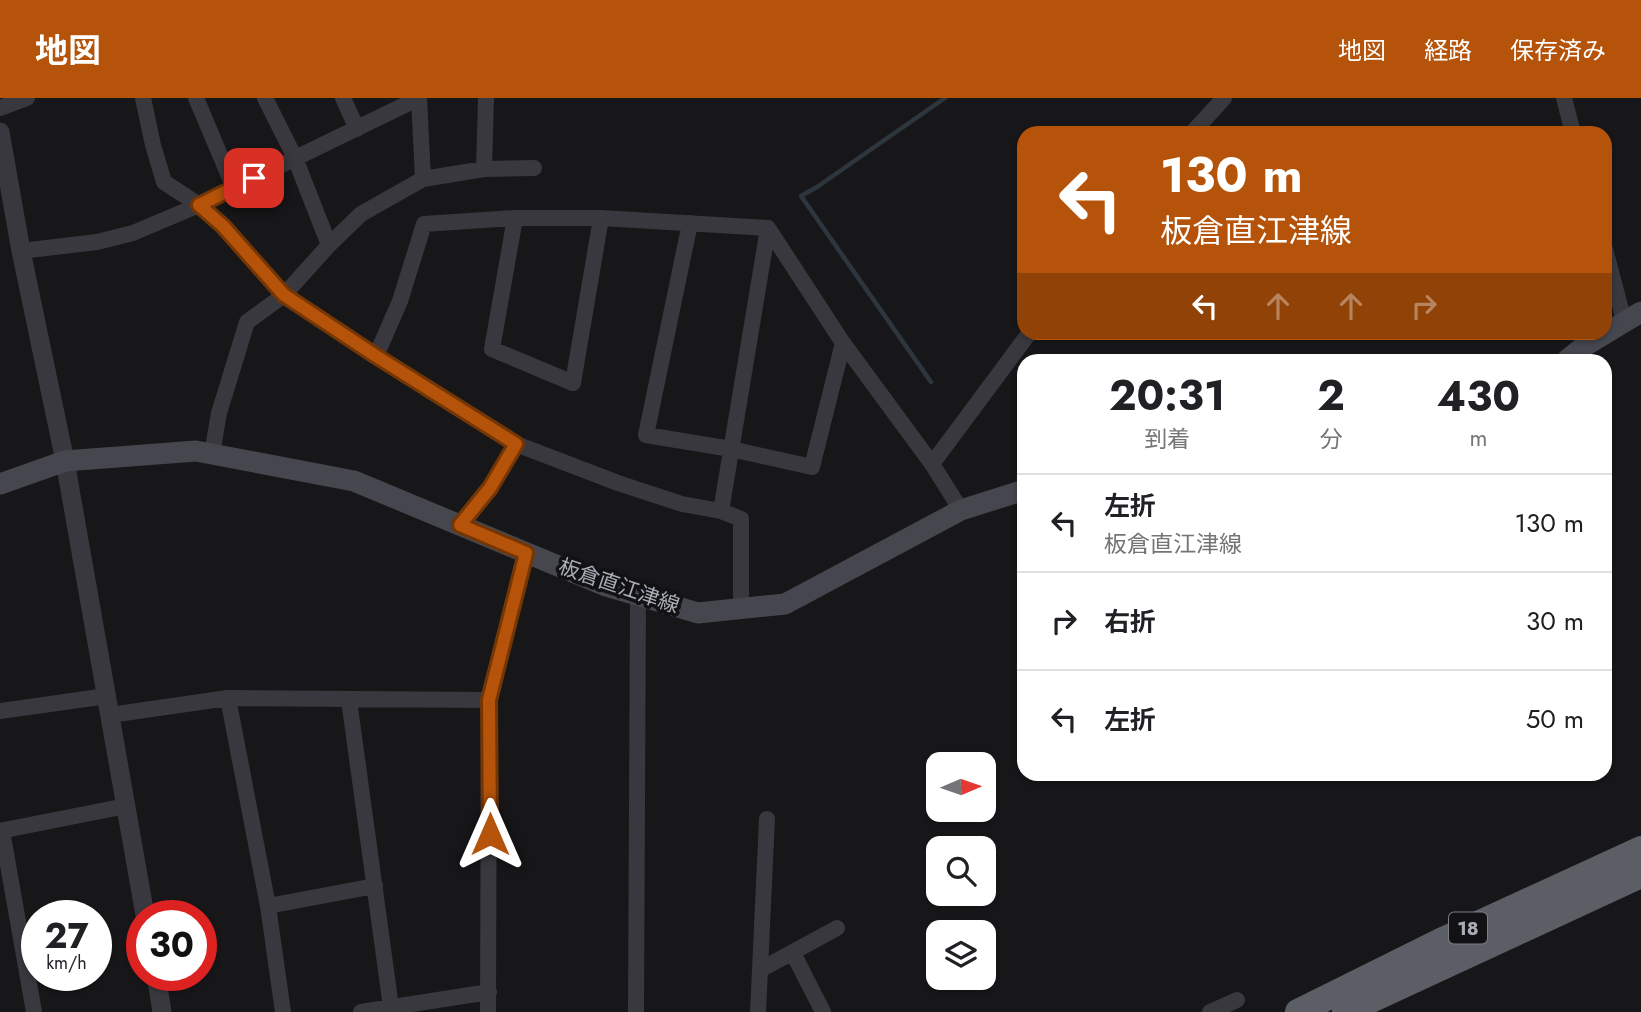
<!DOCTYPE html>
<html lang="ja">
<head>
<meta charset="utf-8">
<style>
  :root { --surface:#fff; --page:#f2f2f2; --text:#202124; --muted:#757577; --line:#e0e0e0; --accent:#b45309 }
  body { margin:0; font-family:Jost,"Noto Sans JP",sans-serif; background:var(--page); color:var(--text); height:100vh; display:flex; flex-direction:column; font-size:26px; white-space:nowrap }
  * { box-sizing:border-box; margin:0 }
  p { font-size:23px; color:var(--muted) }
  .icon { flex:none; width:38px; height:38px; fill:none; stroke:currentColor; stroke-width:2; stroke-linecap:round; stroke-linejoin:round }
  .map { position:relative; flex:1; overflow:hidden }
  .panel { position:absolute; left:1017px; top:256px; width:595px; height:427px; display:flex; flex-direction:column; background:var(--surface); border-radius:21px; box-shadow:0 2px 5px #0004 }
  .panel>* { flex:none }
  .guide { position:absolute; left:1017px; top:28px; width:595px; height:214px; border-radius:21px; box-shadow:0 2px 5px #0004; background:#b45309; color:#fff; overflow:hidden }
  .needle { width:46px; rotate:88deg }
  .buttons { position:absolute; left:926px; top:654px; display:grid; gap:14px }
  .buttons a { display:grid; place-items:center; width:70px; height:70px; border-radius:14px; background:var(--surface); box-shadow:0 2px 5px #0004; font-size:35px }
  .speed { position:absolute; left:21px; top:802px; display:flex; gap:14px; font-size:35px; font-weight:700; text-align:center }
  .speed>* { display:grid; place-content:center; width:91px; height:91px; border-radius:50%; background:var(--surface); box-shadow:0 2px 5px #0004; line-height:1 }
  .speed small { font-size:18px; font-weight:400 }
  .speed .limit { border:10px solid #d22; background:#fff; color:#111 }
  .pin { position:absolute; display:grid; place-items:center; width:60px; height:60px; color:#fff; margin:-30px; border-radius:14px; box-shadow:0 4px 10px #0006 }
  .me { position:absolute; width:77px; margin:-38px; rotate:0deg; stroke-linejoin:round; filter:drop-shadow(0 0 5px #0008) }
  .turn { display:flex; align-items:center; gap:24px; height:147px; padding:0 28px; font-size:32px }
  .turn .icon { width:91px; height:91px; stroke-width:2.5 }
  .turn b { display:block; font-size:49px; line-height:60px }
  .lanes { display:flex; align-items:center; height:66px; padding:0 28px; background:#0003; justify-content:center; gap:35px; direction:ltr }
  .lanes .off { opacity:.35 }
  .eta { display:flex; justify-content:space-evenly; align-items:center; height:119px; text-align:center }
  .eta b { font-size:42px; font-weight:700; line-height:49px }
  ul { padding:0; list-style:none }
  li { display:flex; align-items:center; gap:21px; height:98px; padding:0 28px; border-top:2px solid var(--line) }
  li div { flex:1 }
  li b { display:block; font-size:26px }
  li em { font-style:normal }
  header { display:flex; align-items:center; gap:42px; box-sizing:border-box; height:98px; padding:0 35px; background:var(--accent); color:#fff }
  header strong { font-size:33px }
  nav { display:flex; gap:38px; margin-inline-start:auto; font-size:24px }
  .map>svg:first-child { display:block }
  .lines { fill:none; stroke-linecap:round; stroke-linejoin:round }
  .stream { stroke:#2d353d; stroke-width:4.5 }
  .minor { stroke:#38383e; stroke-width:16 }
  .tertiary { stroke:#38383e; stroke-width:19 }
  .secondary { stroke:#46474e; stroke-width:21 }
  .trunk { stroke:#5c5e66; stroke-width:26 }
  .route-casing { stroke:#753606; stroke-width:18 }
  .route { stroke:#b45309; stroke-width:12 }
  .labels { text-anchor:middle; stroke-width:7; stroke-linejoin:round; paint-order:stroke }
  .shield { fill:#121214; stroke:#7c7e87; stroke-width:2 }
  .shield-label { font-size:19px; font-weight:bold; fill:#a9adb8 }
  .street-label { font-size:21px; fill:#a9adb8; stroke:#121214 }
</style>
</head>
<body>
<header>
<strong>地図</strong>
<nav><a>地図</a><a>経路</a><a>保存済み</a></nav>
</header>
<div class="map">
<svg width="1641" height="914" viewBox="0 0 1641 914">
  <rect width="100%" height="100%" fill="#171719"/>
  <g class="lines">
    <path class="stream" d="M931,284L801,98L817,89L945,0"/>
    <path class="minor" d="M143,0L153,47L164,84L199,107L223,128L284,197L376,258L516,346L618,385L682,406L721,413L741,421V511
      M196,0L234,90
      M265,0L295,60L329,147
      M343,0L357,31
      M419,0L423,81
      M1564,0L1573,35
      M0,10L27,0
      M1192,35L1224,0
      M484,71L486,0
      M515,120L492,251L573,285L601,120
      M690,125L646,337L731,351L812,369L843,245
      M768,130L843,245L932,366L961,412
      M1605,151L1624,223
      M21,153L97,144L133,135L199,107L419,0
      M376,258L400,203L424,126L515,120H601L768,130
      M212,356L219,315L247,224L284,197L329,147L361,116L423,81L484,71L534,70
      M932,366L1030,234
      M721,413L768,130
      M460,427L490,390L516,346
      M228,600L268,808L283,914
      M349,602L391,909
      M0,613L107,598
      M110,617L228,600L489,602
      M0,733L126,708
      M2,733L34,914
      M268,808L375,788
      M793,855L823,914
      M760,872L837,830
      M361,914L489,894
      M488,914L489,602L526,455
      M636,914L638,497
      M758,914L767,721
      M1210,914L1237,902"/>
    <path class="tertiary" d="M0,34L21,153L65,363L145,817
      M156,877L162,914"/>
    <path class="secondary" d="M1567,262L1583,249L1641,214
      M0,386L65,363L196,353L354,383L606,488L698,515L785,506L961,412L1024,392"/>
    <path class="trunk" d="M1298,914L1445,841L1641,751
      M1345,914L1641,777"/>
  </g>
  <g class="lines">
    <defs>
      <path id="route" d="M254,80L199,107L223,128L284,197L376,258L516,346L490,390L460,427L526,455L489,602L490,736"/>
    </defs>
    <use href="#route" class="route-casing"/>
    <use href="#route" class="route"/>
  </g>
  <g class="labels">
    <rect class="shield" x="1449" y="814.5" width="38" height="31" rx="5"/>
    <g class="shield-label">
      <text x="1468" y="837">18</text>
    </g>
    <g class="street-label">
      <text transform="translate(619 488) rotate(19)" y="7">板倉直江津線</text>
    </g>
  </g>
</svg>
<div class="buttons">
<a><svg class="needle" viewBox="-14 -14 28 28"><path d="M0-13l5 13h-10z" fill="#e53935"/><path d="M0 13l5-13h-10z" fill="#757577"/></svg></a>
<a><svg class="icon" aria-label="search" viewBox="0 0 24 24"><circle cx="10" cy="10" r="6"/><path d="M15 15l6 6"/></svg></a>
<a><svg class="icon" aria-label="layers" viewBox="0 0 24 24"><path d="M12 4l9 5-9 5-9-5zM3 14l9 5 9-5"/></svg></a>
</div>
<div class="speed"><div>27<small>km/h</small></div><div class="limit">30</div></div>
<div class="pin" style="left:254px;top:80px;background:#d93025"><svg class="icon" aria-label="arrive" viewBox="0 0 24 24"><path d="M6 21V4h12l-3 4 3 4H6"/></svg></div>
<svg class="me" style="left:490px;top:736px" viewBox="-20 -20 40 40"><path d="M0-17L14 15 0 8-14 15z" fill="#b45309" stroke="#fff" stroke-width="4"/></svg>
<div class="guide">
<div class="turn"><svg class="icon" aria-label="left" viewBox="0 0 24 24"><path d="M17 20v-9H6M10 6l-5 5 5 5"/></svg><div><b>130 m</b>板倉直江津線</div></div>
<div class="lanes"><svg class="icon" aria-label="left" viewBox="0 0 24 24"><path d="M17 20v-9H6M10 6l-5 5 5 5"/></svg><svg class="icon off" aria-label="ahead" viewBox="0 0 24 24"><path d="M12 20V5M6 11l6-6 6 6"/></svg><svg class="icon off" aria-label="ahead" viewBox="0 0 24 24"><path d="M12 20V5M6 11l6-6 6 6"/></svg><svg class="icon off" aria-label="right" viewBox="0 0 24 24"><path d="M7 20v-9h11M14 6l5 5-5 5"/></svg></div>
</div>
<section class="panel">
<div class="eta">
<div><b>20:31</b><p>到着</p></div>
<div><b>2</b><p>分</p></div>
<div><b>430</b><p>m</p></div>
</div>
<ul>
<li><svg class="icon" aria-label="left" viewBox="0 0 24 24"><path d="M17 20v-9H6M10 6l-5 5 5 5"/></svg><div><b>左折</b><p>板倉直江津線</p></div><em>130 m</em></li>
<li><svg class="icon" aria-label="right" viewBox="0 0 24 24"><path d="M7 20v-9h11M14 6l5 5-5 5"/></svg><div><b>右折</b></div><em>30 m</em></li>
<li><svg class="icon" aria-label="left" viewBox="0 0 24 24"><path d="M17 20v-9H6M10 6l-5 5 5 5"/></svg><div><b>左折</b></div><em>50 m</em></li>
</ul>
</section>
</div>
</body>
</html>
